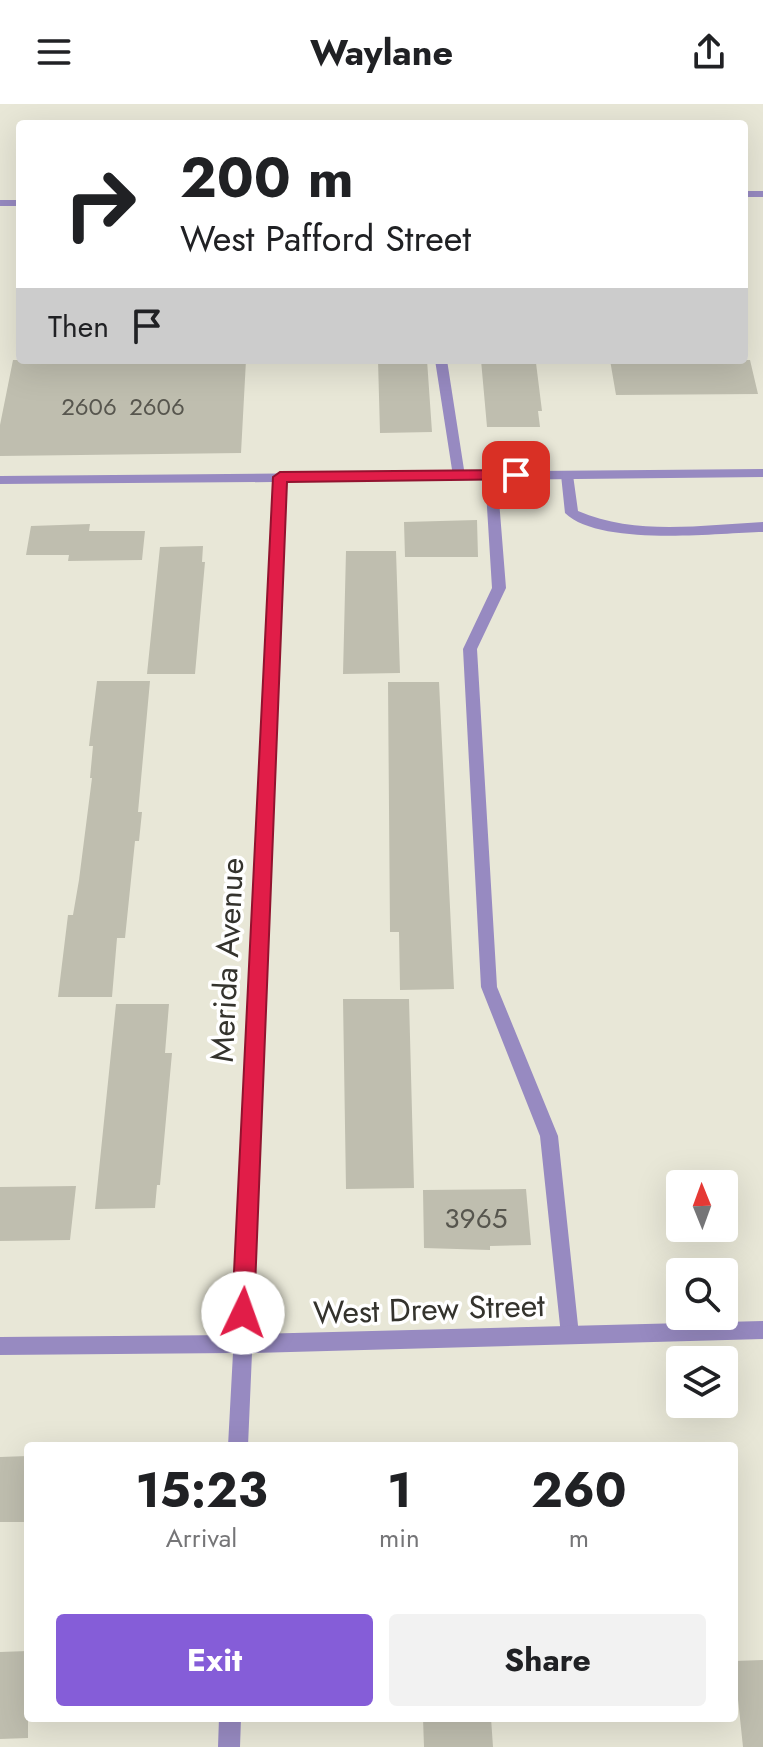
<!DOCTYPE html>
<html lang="en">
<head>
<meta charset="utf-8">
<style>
  :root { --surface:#fff; --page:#f2f2f2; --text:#202124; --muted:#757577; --accent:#855dd8 }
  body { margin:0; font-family:Jost,sans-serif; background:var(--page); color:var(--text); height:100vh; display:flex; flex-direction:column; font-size:30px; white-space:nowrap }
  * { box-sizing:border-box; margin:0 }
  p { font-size:26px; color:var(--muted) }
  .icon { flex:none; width:44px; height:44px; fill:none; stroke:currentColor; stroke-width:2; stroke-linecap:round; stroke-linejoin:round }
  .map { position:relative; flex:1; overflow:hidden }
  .details { position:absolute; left:24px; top:1338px; width:714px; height:280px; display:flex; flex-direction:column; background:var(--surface); border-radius:8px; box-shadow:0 8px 32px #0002 }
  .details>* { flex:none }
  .guide { position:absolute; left:16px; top:16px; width:732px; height:244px; border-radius:8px; box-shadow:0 8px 32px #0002; background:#fff; color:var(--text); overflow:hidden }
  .needle { width:52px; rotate:359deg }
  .controls { position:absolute; left:666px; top:1066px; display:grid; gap:16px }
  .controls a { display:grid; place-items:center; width:72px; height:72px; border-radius:8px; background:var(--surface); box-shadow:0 8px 32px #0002; font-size:40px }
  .pin { position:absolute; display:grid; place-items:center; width:68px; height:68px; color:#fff; margin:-34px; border-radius:16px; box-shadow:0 4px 12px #0006 }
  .me { position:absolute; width:88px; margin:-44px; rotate:3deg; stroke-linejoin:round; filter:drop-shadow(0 0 6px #0008) }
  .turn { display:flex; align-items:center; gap:28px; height:168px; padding:0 32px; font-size:36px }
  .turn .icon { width:104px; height:104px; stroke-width:2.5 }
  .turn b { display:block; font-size:56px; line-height:68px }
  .then { display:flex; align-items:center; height:76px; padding:0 32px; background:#0003; gap:16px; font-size:30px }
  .eta { display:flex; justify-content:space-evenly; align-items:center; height:136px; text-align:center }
  .eta b { font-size:48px; font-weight:700; line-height:56px }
  .primary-button { display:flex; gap:16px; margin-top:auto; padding:16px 32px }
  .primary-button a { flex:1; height:92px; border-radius:8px; background:var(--accent); color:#fff; font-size:32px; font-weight:700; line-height:92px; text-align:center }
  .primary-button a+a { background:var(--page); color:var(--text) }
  header { display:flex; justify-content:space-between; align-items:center; height:104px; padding:0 32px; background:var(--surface); font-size:36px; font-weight:700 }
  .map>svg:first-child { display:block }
  .building { fill:#bfbeaf }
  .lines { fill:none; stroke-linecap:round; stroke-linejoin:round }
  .service { fill:#978ac1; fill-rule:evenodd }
  .minor { fill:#978ac1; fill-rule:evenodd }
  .route { fill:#e11d48; stroke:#92132f; stroke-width:2 }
  .labels { text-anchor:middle; stroke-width:7; stroke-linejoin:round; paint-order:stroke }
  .far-number-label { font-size:24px; fill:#57564e }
  .number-label { font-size:28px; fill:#57564e }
  .street-label { font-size:32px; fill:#34332d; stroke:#fff }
</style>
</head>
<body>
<header><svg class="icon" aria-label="menu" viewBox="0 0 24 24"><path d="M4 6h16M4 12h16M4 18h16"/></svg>Waylane<svg class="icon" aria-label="share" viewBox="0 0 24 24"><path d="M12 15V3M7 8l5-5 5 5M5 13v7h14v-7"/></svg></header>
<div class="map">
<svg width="763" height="1643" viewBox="0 0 763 1643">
  <rect width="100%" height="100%" fill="#e8e7d7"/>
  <path class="building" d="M13,256H246L241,349L0,352V321Z
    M378,256H427L432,328L380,329Z
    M481,256H531L536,259L542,307H538L540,323H487Z
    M610,256H750L758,290L616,291Z
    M477,416L478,453H405L404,418Z
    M90,420L89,427H145L142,456L68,457L69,451H26L31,422Z
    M203,442L202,458H205L195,570H147L160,443Z
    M346,447H396L400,569L343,570Z
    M97,577H150L138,708H142L139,737H135L125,834H117L112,893H58L68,811H73L79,776L92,674H90L93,642H89Z
    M388,578H439L454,885L400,886L399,828H390Z
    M343,895H409L414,1084L346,1085Z
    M116,900H169L165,949H172L160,1081H157L155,1104L95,1105Z
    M76,1082L70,1136L0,1137V1083Z
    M526,1085L531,1141L490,1142V1146L424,1144L423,1086Z
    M28,1352V1418H0V1353Z
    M28,1547V1634L0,1635V1548Z
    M763,1556V1643H743L734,1557Z
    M423,1614H491L493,1643H424Z"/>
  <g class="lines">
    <path class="service" d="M435,256H447L465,372L459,376L453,372Z
      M491,367L497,371L506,484L477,545L497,883L558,1032L579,1231L577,1238L570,1240L563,1238L561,1231L540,1032L481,883L463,545L492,484L485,371Z
      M567,367L573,371L578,407C636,432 702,421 763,418V428C716,429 600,443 565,409L561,371Z"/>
    <path class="minor" d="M744,87H763V93H744Z
      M0,96H20V102H0Z
      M763,365V373L286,378L252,1230L763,1217V1235L252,1249L248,1342H228L233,1249L0,1251V1233L233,1231L273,378L0,380V372Z
      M219,1614H241L240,1643H218Z"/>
  </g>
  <path class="route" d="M516,366L521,368V375L287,378L254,1209L251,1216L243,1219L235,1216L232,1209L273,373L280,368Z"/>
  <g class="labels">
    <g class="far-number-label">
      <text x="89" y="311">2606</text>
      <text x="157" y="311">2606</text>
    </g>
    <g class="number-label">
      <text x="476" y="1124">3965</text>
    </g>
    <g class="street-label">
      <text transform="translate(227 856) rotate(-87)" y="11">Merida Avenue</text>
      <text transform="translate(429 1205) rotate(-2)" y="11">West Drew Street</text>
    </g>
  </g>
</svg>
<div class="controls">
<a><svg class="needle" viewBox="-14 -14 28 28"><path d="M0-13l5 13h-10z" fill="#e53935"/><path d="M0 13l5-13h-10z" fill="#757577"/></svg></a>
<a><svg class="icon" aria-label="search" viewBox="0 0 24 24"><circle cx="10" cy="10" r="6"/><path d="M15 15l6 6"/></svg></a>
<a><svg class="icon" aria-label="layers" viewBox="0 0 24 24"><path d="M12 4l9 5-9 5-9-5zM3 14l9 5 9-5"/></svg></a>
</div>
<div class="pin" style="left:516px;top:371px;background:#d93025"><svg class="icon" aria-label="arrive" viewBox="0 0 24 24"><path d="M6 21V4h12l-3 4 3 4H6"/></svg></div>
<svg class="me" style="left:243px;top:1209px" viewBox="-20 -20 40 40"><circle r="19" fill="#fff"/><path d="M0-13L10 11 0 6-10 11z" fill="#e11d48"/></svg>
<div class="guide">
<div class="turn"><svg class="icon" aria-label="right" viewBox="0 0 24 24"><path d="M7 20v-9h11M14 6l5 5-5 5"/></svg><div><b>200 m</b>West Pafford Street</div></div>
<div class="then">Then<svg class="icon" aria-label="arrive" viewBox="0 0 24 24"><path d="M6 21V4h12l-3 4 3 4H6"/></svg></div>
</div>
<section class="details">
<div class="eta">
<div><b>15:23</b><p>Arrival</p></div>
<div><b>1</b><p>min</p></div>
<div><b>260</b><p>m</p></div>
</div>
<div class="primary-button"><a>Exit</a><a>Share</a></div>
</section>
</div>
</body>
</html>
